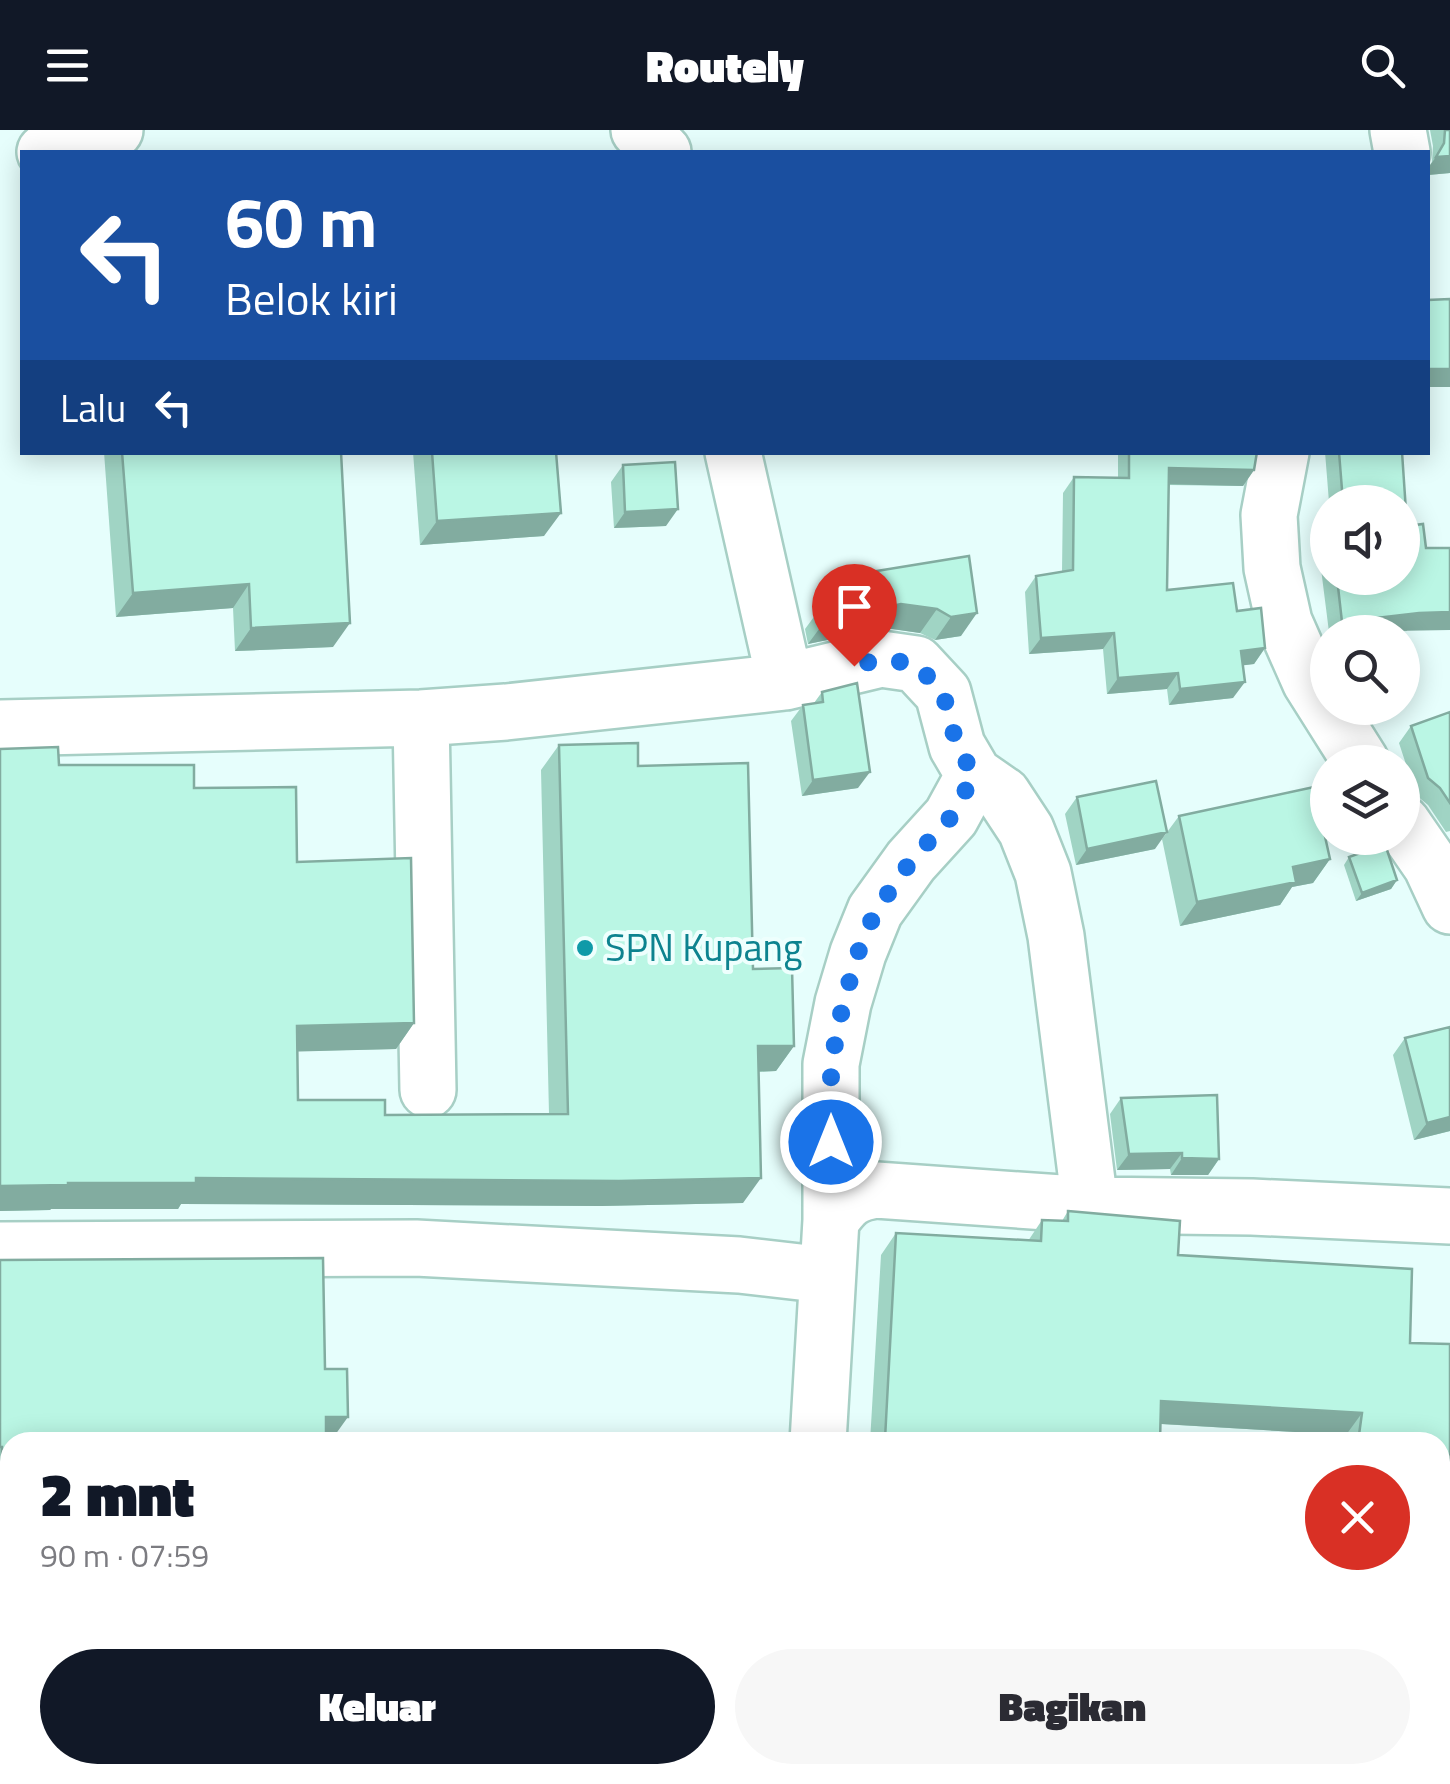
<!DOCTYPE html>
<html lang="id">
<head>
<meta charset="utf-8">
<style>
  :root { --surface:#fff; --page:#f7f7f7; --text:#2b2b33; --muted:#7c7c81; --accent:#111827 }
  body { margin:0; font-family:"Titillium Web",sans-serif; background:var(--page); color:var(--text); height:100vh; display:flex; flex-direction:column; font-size:38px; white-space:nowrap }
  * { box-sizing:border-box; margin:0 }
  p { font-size:32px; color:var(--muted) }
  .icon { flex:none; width:55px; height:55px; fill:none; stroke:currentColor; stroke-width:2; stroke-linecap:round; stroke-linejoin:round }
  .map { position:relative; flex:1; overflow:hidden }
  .panel { position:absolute; left:0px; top:1302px; width:1450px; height:352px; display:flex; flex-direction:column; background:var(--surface); border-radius:30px 30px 0 0; box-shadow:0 5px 25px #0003 }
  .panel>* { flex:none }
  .banner { position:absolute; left:20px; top:20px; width:1410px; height:305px; border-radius:0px; box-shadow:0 5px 25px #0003; background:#1a4fa0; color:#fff; overflow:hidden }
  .fabs { position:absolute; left:1310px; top:355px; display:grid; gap:20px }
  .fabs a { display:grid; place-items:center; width:110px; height:110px; border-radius:50%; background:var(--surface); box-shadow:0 5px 25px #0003; font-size:50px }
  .pin { position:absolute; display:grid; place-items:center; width:85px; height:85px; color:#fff; margin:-102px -42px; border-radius:50% 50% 50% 0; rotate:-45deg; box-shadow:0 0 10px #0007 }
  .pin .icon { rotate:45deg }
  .me { position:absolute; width:110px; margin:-55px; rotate:0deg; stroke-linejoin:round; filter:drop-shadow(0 0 8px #0008) }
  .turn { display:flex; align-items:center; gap:35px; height:210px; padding:0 40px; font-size:45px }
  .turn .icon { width:130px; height:130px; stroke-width:2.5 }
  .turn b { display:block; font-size:70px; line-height:85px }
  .then { display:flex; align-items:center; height:95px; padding:0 40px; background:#0003; gap:20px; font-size:38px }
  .round { display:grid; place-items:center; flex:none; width:105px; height:105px; border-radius:52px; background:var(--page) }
  .headline { display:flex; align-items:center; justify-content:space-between; height:170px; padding:0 40px }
  h1 { font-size:60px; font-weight:800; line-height:75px; color:var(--accent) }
  .primary-button { display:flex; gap:20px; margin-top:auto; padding:20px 40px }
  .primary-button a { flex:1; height:115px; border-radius:60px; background:var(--accent); color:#fff; font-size:40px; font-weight:800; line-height:115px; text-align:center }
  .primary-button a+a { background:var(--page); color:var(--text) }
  header { display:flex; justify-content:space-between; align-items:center; height:130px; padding:0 40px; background:var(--accent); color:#fff; font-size:45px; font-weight:800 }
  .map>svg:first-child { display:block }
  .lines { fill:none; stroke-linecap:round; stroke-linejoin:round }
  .minor-casing { stroke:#a7cfc5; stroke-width:60 }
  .minor { stroke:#fff; stroke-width:55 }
  .wall { fill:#a0d4c4 }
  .shaded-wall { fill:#82aca0 }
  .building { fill:#baf6e4; stroke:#82aca0; stroke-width:2.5 }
  .route { stroke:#1a73e8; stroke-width:18; stroke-dasharray:0 32.4 }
  .culture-dot { fill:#0f9aa8; stroke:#eefffd; stroke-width:4 }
  .labels { text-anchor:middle; stroke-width:8; stroke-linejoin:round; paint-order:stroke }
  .culture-label { font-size:38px; fill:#0d838f; stroke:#eefffd; text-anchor:start }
</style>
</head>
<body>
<header><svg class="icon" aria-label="menu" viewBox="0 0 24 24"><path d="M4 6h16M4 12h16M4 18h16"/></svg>Routely<svg class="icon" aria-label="search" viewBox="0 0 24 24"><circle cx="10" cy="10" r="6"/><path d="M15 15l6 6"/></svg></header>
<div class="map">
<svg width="1450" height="1654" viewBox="0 0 1450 1654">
  <rect width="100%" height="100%" fill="#e6fefc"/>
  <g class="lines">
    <defs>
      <path id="minor" d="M639,0L663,22
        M1398,0L1402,22
        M45,22L91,11L115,0
        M733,322L785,552
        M1281,322L1269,385L1272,438L1284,492L1310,551L1361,632
        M421,588L428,960
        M0,598L421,588L506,582L785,552L881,529L916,534L943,563L957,616L974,645L1003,665L1026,700L1043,743L1056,806L1090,1075
        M1402,693L1431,735L1450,776
        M831,1090V934L843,873L858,823L875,781L911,731L951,687L974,645
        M0,1120L416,1118L739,1135L826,1145
        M818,1312L831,1090C845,1071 851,1064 876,1060L1090,1075L1252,1077L1450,1086
        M801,1654L802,1645"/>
    </defs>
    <use href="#minor" class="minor-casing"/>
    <use href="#minor" class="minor"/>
  </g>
  <path class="wall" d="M1430,0H1450V43L1428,45V38L1432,32L1433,16Z
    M104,322H341L333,517L235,521L233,478L116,487Z
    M413,322H556L544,406L420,415Z
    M1118,322H1257L1254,340L1243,356L1169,355L1167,460L1237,481L1265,518L1254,534L1243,535L1233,568L1169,575L1167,559L1107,564L1103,519L1029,524L1025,462L1036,446L1062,442L1063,363L1074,347L1118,348Z
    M1325,322H1402L1407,501L1393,502H1329L1319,423L1328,410V448H1402V372H1329Z
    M623,335L666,396L614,398L611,352Z
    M969,426L961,506L935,510L920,503L885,498L842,506L841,501L837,508L808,514L805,499L822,476L837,474L836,469L852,445Z
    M822,562L858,658L802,666L791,591L803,575L814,573Z
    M1450,582V701L1446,702L1428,675L1416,665L1399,613L1411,596Z
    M559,615L638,636L753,839L794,916L776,941L758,942L743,1073L601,1076L181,1074L178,1079H51L50,1080L0,1081V619L59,635L194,658L297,732L414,893L396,919L298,921V970L385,985L549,984L541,640Z
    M1077,667L1155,719L1076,735L1065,684Z
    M1179,686L1330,729L1313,753L1292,757L1280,775L1180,796L1162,709Z
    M1349,727L1397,750L1391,759L1356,771L1344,735Z
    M1405,908L1450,1001L1414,1010L1393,925Z
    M1121,968L1219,1029L1208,1045H1171L1170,1039L1117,1040L1110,984Z
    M1068,1081L1410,1213L1450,1214V1390H1440V1312H1345L1346,1305L1160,1294V1312H870L881,1125L896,1103L1028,1111L1042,1090L1062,1091Z
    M0,1130L325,1239L330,1312H10V1645L801,1654H0Z
    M833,1645H1425L1424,1654H831Z"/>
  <path class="shaded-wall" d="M1450,26V43L1428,45V38L1436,27Z
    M1428,239H1450V257H1428Z
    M1169,338L1254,340L1243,356L1158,354Z
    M678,379L666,396L614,398L625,382Z
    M561,383L544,406L420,415L437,391Z
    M249,454L233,478L116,487L133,463Z
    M901,474L937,479L920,503L885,498L842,506L858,483Z
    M1450,482V500L1335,502L1342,492L1419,483Z
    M977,483L961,506L935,510L951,487Z
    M853,484L837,508L808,514L825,491Z
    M350,493L333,517L235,521L251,498Z
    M1114,503L1103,519L1029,524L1041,508Z
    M1265,518L1254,534L1230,537L1241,521Z
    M1178,543L1167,559L1107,564L1118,548Z
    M1245,552L1233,568L1169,575L1180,559Z
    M870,642L858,658L802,666L813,650Z
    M1167,702L1155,719L1076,735L1087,719Z
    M1330,729L1313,753L1292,757L1280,775L1180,796L1197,772L1293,737Z
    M1397,750L1391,759L1356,771L1362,763Z
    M414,893L396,919L280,922L297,896Z
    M758,916H794L776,941L740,942Z
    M1450,987V1001L1414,1010L1427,993Z
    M1182,1023L1170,1039L1117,1040L1129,1024Z
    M1182,1028L1219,1029L1208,1045H1171Z
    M196,1048H761L743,1073L601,1076L181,1074L178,1079H51L50,1080L0,1081V1056Z
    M1161,1271L1362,1283L1346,1305L1146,1293Z
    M326,1287H348L330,1312H309Z
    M1023,1308L1160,1312H1020Z
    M885,1309L948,1312H882Z
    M1440,1339L1450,1341V1350L1440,1364Z
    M1450,1374V1390H1440V1388Z"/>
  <path class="building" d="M1445,0H1450V26L1436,27L1444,13Z
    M1450,169V239H1428V170Z
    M122,322H341L350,493L251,498L249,454L133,463Z
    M432,322H556L561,383L437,391Z
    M1129,322H1257L1254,340L1169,338L1167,460L1233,453L1237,481L1261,478L1265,518L1241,521L1245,552L1180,559L1178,543L1118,548L1114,503L1041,508L1036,446L1073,440L1074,347L1129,348Z
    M1339,322H1402L1407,396L1423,394L1426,418H1450V482L1419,483L1342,492L1337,448H1402V372H1343Z
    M675,332L678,379L625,382L623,335Z
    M969,426L977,483L951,487L937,479L901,474L858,483L852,445Z
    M851,471L853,484L825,491L822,476Z
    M857,553L870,642L813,650L803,575L823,572L822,562Z
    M1450,582V673L1440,658L1428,648L1411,596Z
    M638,613V636L748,633L753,839L792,838L794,916H758L761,1048L619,1051L196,1048V1053H68V1055L0,1056V619L58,617L59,635H194V658L296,657L297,732L411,728L414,893L297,896L298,970H385V985L568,984L559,615Z
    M1156,651L1167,702L1087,719L1077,667Z
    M1314,657L1330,729L1293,737L1296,752L1197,772L1179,686Z
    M1385,714L1397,750L1362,763L1349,727Z
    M1450,897V987L1427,993L1405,908Z
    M1217,965L1219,1029L1182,1028V1023L1129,1024L1121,968Z
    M1068,1081L1180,1091L1178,1125L1412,1139L1410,1213L1450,1214V1341L1440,1339V1312H1358L1362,1283L1161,1271L1160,1312L1023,1308V1312H948L885,1309L896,1103L1041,1111L1042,1090L1068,1091Z
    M323,1128L325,1239H347L348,1287H326V1312H10V1645H794L801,1654H8V1651H0V1577H6L5,1499H0V1395H3L2,1317H0V1130Z
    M845,1645H1425L1424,1654H835Z"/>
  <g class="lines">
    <path class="route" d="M831,1012V934L843,874L858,823L875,782L911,731L951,687L974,645L957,616L943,563L916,534L881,529L854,536"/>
  </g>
  <circle class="culture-dot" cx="585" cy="818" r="10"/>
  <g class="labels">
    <g class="culture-label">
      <text x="605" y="831">SPN Kupang</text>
    </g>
  </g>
</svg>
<div class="fabs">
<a><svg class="icon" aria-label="sound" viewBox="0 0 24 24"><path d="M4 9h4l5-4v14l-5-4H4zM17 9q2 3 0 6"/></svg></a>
<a><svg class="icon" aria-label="search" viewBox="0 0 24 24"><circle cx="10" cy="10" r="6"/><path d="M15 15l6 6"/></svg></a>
<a><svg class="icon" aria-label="layers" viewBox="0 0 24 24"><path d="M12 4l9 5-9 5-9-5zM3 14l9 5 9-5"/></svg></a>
</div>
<div class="pin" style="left:854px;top:536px;background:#d93025"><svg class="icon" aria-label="arrive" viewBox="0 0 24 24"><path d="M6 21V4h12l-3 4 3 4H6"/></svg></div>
<svg class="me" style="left:831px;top:1012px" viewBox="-20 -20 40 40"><circle r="17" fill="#1a73e8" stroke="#fff" stroke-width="3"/><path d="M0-11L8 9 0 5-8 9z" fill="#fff"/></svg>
<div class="banner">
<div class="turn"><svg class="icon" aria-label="left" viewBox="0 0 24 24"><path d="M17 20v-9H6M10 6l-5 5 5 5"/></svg><div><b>60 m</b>Belok kiri</div></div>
<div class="then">Lalu<svg class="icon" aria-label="left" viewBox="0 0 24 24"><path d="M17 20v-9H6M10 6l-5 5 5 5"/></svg></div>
</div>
<section class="panel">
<div class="headline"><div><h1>2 mnt</h1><p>90 m · 07:59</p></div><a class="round" style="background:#d93025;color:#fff"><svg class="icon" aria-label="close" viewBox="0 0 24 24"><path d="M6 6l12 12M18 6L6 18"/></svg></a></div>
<div class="primary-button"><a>Keluar</a><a>Bagikan</a></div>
</section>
</div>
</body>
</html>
